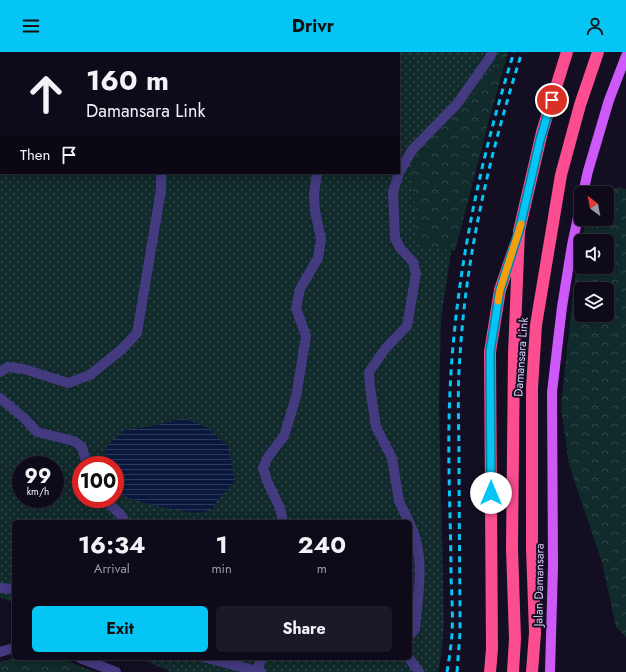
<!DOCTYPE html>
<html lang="en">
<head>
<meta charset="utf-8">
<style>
  :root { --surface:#0e0a1a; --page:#1c1827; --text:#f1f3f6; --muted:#9b9aa2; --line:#2e2b39; --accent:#05c5f4 }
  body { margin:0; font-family:Jost,sans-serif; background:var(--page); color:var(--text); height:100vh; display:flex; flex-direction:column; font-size:15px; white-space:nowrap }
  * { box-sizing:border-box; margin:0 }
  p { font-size:13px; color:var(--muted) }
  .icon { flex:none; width:22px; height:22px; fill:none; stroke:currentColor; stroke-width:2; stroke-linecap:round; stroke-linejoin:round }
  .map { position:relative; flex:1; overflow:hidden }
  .details { position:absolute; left:12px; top:468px; width:400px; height:140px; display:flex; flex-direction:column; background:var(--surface); border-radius:6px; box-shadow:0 2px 10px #0003,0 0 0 1px var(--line) }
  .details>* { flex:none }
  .banner { position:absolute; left:0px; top:0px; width:400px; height:122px; box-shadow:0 2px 10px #0003,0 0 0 1px var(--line); background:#0e0a1a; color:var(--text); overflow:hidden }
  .needle { width:26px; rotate:328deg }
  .controls { position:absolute; left:574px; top:134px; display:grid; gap:8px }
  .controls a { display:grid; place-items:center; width:40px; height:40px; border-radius:6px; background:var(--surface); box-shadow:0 2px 10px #0003,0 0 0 1px var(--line); font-size:20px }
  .speed { position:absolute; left:12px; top:404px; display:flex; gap:8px; font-size:20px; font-weight:700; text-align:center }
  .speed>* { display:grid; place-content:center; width:52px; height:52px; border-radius:50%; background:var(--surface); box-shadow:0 2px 10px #0003,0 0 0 1px var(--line); line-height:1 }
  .speed small { font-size:10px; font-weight:400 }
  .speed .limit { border:6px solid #d22; background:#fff; color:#111 }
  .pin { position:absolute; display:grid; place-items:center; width:34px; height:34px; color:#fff; margin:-17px; border:2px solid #fff; border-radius:50%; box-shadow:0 1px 4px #0007 }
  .me { position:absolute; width:44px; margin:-22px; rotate:0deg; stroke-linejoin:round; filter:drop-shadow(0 0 3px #0008) }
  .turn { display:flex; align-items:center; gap:14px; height:84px; padding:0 20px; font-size:18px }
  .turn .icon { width:52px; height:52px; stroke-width:2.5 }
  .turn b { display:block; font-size:28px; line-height:34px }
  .then { display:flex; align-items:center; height:38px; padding:0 20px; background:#0003; gap:8px; font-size:15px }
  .eta { display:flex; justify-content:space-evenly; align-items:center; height:68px; text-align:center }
  .eta b { font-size:24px; font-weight:700; line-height:28px }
  .action { display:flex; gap:8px; margin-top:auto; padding:8px 20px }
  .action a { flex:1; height:46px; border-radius:6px; background:var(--accent); color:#111; font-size:16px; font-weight:700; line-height:46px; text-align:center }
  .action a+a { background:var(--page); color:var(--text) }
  header { display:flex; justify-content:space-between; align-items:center; height:52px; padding:0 20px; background:var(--accent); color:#111; font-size:18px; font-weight:700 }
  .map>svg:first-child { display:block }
  .grass { fill:url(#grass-dots); fill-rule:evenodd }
  .forest { fill:url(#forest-crowns); fill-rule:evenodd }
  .water { fill:url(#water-rules) }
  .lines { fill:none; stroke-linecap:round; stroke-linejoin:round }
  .minor { stroke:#433a80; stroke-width:10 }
  .major { stroke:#ce59fb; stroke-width:10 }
  .highway { stroke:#fb4d90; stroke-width:12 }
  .rail { stroke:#05c5f4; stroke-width:3; stroke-dasharray:6 5; stroke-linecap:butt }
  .route-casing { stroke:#03809f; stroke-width:10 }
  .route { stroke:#05c5f4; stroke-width:7 }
  .slow { stroke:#f59e0b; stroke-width:7 }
  .labels { text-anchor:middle; stroke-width:4; stroke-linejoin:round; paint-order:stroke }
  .street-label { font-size:12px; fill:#d9d0fe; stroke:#130e22 }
</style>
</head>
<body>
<header><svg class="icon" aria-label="menu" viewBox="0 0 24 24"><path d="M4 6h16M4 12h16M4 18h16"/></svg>Drivr<svg class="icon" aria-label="person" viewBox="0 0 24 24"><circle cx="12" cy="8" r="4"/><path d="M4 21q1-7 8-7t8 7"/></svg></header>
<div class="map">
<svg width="626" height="620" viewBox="0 0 626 620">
  <defs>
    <pattern id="grass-dots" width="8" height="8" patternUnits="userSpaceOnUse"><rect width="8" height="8" fill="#112a2b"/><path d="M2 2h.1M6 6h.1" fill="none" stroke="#33484b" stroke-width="1.8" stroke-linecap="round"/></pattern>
    <pattern id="forest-crowns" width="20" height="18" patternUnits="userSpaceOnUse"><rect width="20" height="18" fill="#112a2b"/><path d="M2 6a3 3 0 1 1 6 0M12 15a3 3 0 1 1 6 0" fill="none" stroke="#33484b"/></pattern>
    <pattern id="water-rules" width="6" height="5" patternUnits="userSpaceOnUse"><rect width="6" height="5" fill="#0a183e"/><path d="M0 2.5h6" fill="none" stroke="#2d395b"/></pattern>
  </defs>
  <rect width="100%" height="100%" fill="#130e22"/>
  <path class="grass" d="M0,0H500L494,21L473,58L441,266L439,352L444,573L441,605L438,620H171L139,606H410V470H14V551L0,545ZM1,1H399V121H1ZM21,413H55V447H21ZM81,413H115V447H81Z"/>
  <path class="forest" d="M500,0H508L489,68L455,199L417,193L411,105L473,43L494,21Z
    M618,135L626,137V585L616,575L602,510L569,413L561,355L574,233L581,194V215H607V189H582L586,167H607V141H603ZM581,237H607V263H581Z
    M15,606H61L95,620H0V610Z"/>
  <path class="water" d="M177,0H323L324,1H177Z
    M184,366L206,375L228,394L235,428L216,450L213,457C208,458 201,461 195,461C181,459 127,449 118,440C112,434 115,421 115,413H103L107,393L125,378L153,374Z"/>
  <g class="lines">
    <path class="minor" d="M160,0V1
      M337,0L338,1
      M399,121L393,140L395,186L400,196L413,210L416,222L407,274L385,297L369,320L370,335L376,375L392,406L399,449L409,470
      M399,121L412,98L457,52L490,5L492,0
      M0,320L8,315L24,317L68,331L90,323L122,297L137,281L161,138V121
      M0,346L25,367L37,380L74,389L82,395L87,413
      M104,447L120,462L125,470
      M283,470L280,456L267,429L263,416L268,405L284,384L296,345L306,284L296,256L300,237L318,206L321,187L315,159L314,143L317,121
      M410,472C426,504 418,542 415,577L410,583
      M0,536L14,537
      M0,600L14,596
      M80,606L116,620
      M207,606L261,620
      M409,606L419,620
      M257,618L262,606"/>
    <path class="major" d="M583,141L588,119L609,48L626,4
      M550,620L553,514L552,340L562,255L572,193L581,151"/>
    <path class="highway" d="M490,620L492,597L490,300L500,238L515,194
      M513,620L515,587L512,496L514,302L519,179L542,80L567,0
      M532,620L535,581L532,496V336L536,273L561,123L580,53L598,0"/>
    <path class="rail" d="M447,620C449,608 451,595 452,582C453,564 452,545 451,526C451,474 448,423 449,371C451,245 476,121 514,0
      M457,620L460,581C460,524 459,466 459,409C459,374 457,339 460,304C466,201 491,98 522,0"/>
  </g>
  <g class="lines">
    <defs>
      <path id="route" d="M491,441L490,300L500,238L519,179L540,88L552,48"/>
    </defs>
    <use href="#route" class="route-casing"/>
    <use href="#route" class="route"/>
    <path class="slow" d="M498,249L500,238L521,172"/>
  </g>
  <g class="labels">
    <g class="street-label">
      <text transform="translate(521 305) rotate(-86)" y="4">Damansara Link</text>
      <text transform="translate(539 533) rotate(-89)" y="4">Jalan Damansara</text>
    </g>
  </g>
</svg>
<div class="controls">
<a><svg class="needle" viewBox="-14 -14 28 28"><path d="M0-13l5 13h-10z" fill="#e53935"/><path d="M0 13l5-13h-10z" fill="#9b9aa2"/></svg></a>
<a><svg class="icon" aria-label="sound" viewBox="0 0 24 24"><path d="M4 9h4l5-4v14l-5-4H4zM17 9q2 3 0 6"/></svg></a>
<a><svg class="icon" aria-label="layers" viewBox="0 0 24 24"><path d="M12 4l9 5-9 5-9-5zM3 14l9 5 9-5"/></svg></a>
</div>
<div class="speed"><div>99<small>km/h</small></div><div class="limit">100</div></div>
<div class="pin" style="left:552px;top:48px;background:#d93025"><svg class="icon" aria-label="arrive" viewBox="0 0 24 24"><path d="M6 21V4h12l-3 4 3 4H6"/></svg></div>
<svg class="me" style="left:491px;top:441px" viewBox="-20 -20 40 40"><circle r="19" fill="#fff"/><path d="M0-13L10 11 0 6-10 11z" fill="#05c5f4"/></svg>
<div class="banner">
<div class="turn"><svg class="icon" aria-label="ahead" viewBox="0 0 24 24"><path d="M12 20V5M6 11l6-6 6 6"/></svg><div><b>160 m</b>Damansara Link</div></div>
<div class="then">Then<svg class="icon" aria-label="arrive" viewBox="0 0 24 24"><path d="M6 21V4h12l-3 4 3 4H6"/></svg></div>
</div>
<section class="details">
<div class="eta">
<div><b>16:34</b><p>Arrival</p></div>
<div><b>1</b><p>min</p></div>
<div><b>240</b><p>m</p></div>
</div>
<div class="action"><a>Exit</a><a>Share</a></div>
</section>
</div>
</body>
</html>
